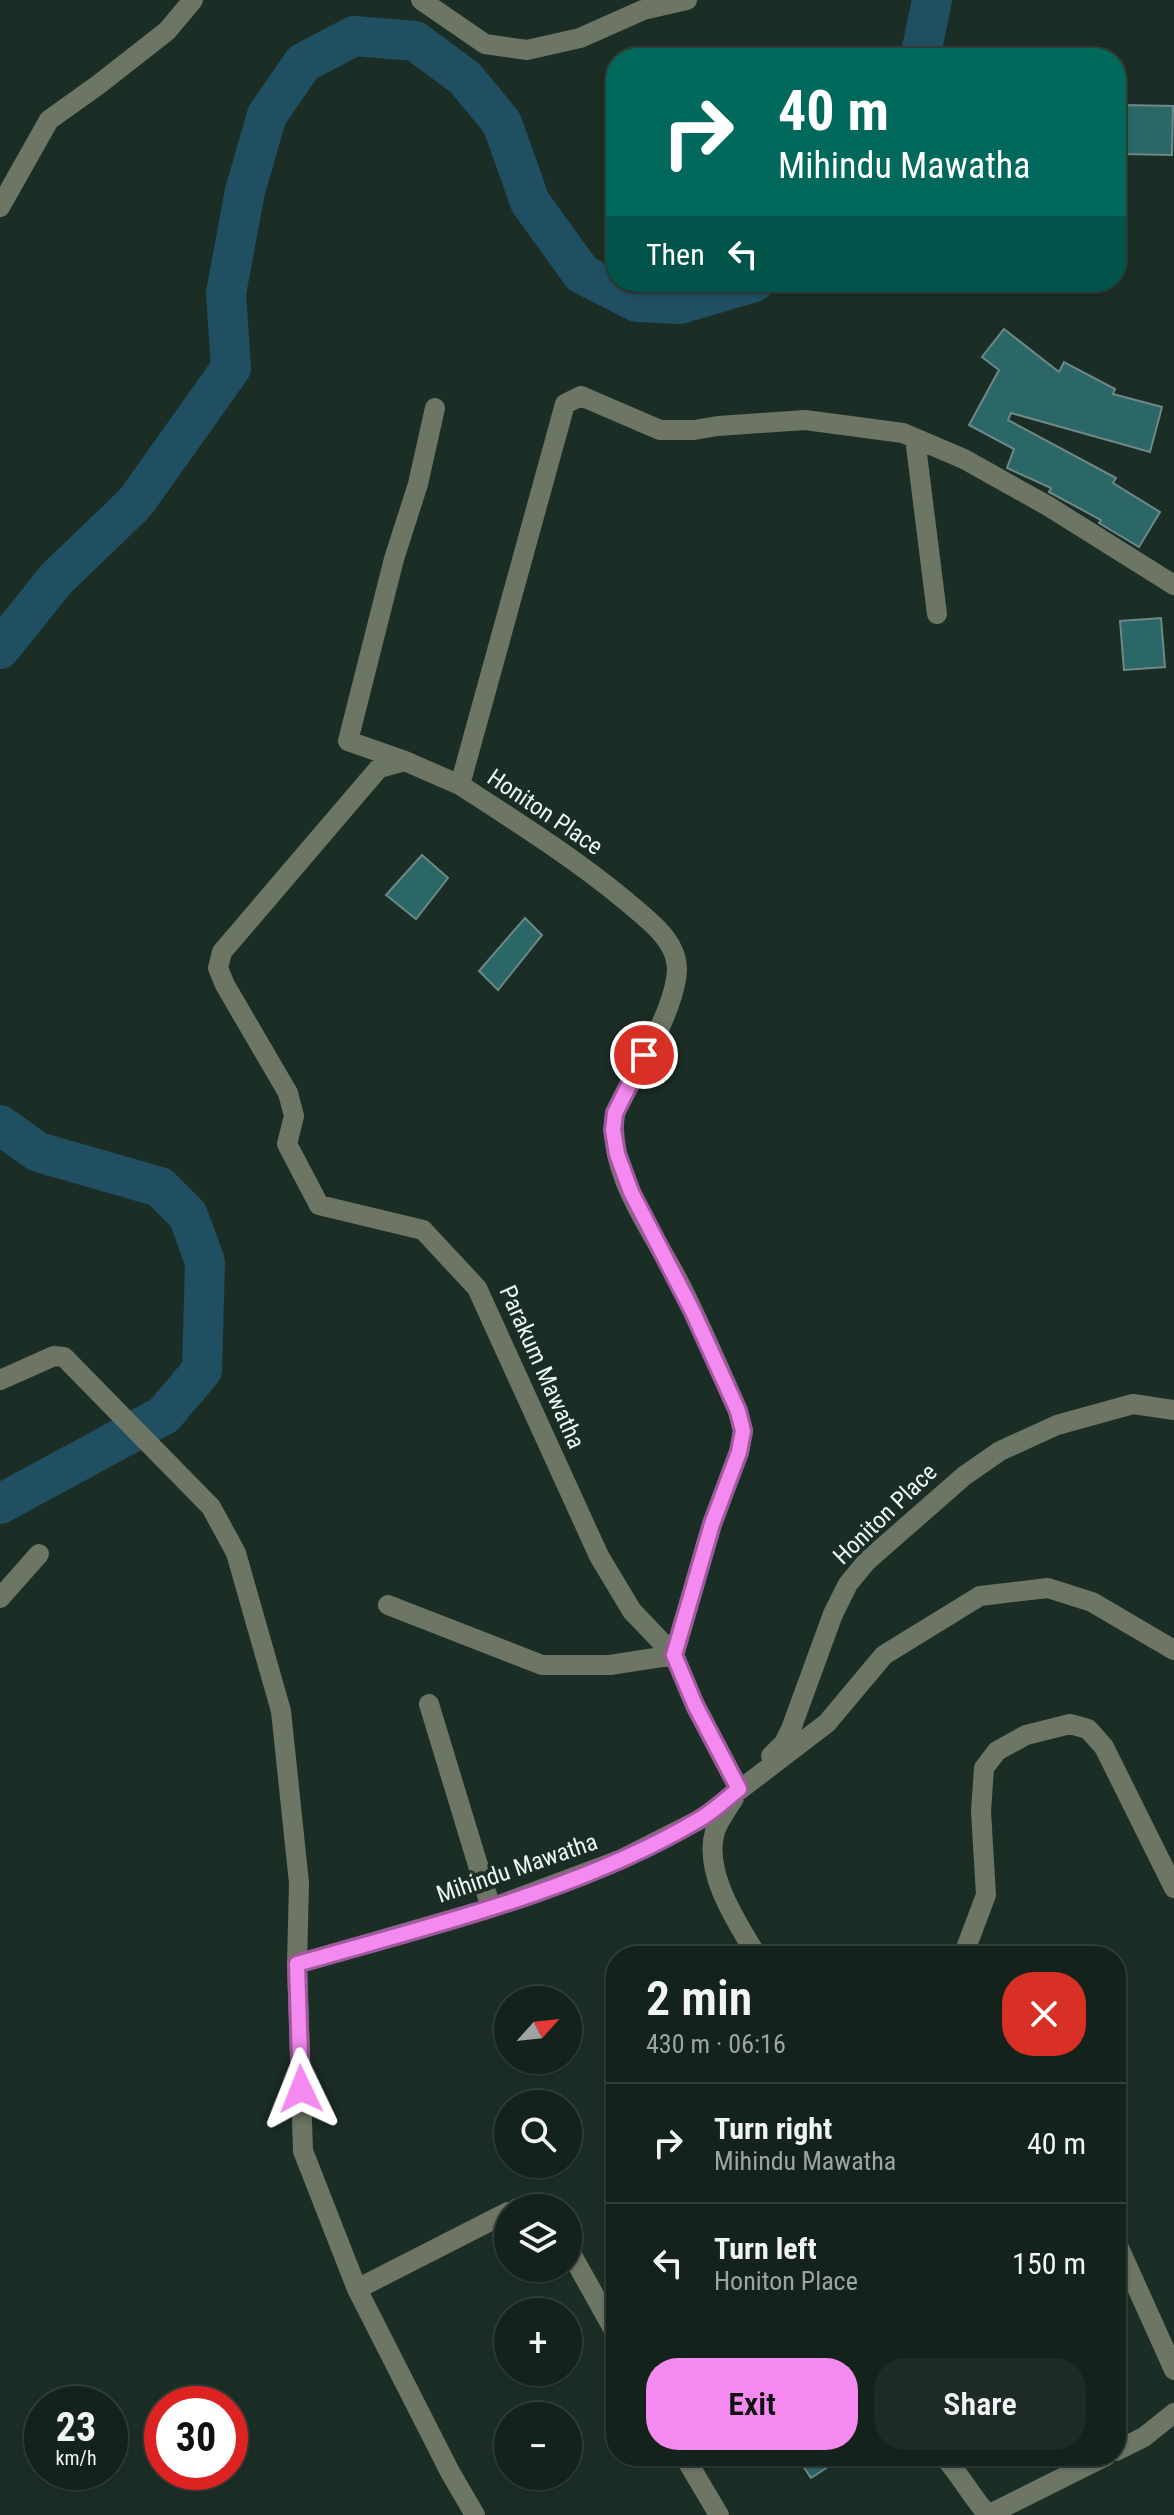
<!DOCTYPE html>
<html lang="en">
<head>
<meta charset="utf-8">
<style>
  :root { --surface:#14221c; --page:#1d2a25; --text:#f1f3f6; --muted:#9da4a3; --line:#333f3b; --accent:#f489f0 }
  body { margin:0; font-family:"Roboto Condensed",sans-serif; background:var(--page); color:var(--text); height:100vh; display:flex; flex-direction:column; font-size:30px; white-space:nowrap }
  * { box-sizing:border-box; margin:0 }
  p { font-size:26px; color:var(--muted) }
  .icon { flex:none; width:44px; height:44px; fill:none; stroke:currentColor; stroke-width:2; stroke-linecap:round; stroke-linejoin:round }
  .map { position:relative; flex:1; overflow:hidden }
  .sheet { position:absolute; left:606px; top:1946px; width:520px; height:520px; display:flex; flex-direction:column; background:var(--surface); border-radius:32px; box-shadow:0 2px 6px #0004,0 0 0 2px var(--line) }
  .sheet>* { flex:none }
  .hud { position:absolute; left:606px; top:48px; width:520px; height:244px; border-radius:32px; box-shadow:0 2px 6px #0004,0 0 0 2px var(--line); background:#00695c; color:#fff; overflow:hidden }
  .needle { width:52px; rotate:63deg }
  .buttons { position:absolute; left:494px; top:1986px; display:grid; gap:16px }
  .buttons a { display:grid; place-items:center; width:88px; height:88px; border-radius:50%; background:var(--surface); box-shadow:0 2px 6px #0004,0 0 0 2px var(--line); font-size:40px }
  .speed { position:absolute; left:24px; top:2386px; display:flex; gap:16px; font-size:40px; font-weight:700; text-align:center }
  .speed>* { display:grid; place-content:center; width:104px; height:104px; border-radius:50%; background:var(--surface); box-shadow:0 2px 6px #0004,0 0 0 2px var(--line); line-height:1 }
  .speed small { font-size:20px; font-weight:400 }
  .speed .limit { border:12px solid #d22; background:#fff; color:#111 }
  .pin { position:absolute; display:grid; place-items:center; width:68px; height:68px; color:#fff; margin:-34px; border:4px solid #fff; border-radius:50%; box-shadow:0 2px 8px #0007 }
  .me { position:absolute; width:88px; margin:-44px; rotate:358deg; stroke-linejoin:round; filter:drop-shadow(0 0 6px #0008) }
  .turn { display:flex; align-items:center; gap:28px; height:168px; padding:0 40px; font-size:36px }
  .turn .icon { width:104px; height:104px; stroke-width:2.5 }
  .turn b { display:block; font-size:56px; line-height:68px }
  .then { display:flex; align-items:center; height:76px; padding:0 40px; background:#0003; gap:16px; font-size:30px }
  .round { display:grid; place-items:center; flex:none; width:84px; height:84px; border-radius:32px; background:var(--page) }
  .overview { display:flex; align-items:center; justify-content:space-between; height:136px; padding:0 40px }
  h1 { font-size:48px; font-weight:600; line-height:60px }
  .cta { display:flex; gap:16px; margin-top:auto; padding:16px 40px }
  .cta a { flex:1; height:92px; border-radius:32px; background:var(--accent); color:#111; font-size:32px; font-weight:600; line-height:92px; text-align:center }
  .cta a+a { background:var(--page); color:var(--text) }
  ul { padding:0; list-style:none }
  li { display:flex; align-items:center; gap:24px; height:120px; padding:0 40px; border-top:2px solid var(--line) }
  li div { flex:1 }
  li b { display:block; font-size:30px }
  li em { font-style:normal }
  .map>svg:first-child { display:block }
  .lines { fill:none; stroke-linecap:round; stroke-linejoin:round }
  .river { stroke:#204f62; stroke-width:40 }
  .building { fill:#2c6767; stroke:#6d8887; stroke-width:2 }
  .street { stroke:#6d7564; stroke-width:20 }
  .route-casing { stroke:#9f599c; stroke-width:20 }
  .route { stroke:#f489f0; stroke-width:14 }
  .labels { text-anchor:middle; stroke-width:8; stroke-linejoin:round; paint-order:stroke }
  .street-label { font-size:24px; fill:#ecf8f2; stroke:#1b2e25 }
</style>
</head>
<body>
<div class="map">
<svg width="1174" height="2515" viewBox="0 0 1174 2515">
  <rect width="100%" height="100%" fill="#1b2e25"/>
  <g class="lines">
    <path class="river" d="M920,58L932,0
      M0,649L56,579L135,503L231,368L226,293L245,191L267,115L303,63L354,36L415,41L465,78L502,123L530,202L582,274L637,302L680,304L754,282
      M0,1125L38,1152L160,1187L188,1215L205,1262L202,1370L164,1415L0,1504"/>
  </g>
  <path class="building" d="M1124,105L1173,106L1172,155L1123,154Z
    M1004,329L1059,372L1064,362L1115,389L1113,394L1162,407L1150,452L1011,413L1008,420L1116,478L1113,483L1160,512L1139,547L1099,523L1101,520L1049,492L1051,488L1007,468L1014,449L969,425L999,370L982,357Z
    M1161,618L1165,667L1124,670L1120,621Z
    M422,855L448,878L416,919L386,895Z
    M525,918L542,935L498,990L479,971Z
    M796,2456H845L811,2478Z"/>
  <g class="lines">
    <path class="street" d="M421,0L485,44L527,50L580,38L643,10L687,0
      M0,207L49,120L98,85L167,31L193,0
      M915,438L937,614
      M405,761L348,741L394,559L418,484L435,408
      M460,785L405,761L379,768L222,952L218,968L225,985L288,1093L294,1116L287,1144L319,1205L423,1230L477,1288L599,1556L632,1611L674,1655
      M0,1380L54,1356L64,1357L211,1507L236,1553L281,1711L299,1883L297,1964L303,2151L357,2289
      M0,1598L39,1554
      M388,1605L542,1665H610L674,1655
      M429,1704L491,1908
      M771,1756L784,1743L791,1729L833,1614L848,1584L867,1561L964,1476L1000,1451L1057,1425L1133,1404L1174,1410
      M739,1789L695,1705L674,1655L712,1524L739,1452L743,1431L738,1411C720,1370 702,1328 682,1288C656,1235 606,1175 615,1113C634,1073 669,1022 676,979C678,969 677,959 672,949C663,930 642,915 626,901C574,858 517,822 460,785L565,404L581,396L660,430H694L718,426L805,420L903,433L964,459L1048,506L1174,585
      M734,1798C728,1808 719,1820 715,1831C703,1873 737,1922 757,1956
      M963,1956L986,1895L981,1811L984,1768L997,1751L1026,1735L1070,1724L1088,1729L1104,1747L1174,1888
      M297,1964L491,1908L622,1859L703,1818L827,1723L884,1655L980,1596L1048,1588L1092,1602L1174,1650
      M517,2208H540
      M1116,2241L1174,2370
      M568,2248L616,2334
      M1116,2451L1144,2437L1174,2413
      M684,2456L719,2515
      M943,2456C960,2474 971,2496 988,2515
      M475,2515L450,2472L357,2289L508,2212
      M988,2515L1106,2456"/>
  </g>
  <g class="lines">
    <defs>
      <path id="route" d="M301,2089L297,1964C429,1926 582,1890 700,1819C714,1811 726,1799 739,1789L695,1705L674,1655L712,1524L739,1452L743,1431L738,1411L693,1312L631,1192L617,1154L613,1130L615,1113L644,1055"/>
    </defs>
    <use href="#route" class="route-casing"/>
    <use href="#route" class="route"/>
  </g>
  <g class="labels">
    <g class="street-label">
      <text transform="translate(545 812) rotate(34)" y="8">Honiton Place</text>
      <text transform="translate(542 1367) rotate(66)" y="8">Parakum Mawatha</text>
      <text transform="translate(885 1514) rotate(-44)" y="8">Honiton Place</text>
      <text transform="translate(517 1868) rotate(-19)" y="8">Mihindu Mawatha</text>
    </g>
  </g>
</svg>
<div class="buttons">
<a><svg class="needle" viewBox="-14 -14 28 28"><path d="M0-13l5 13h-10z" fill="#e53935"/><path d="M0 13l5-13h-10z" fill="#9da4a3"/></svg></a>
<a><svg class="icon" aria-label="search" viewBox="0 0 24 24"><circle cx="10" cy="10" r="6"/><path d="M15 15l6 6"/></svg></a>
<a><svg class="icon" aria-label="layers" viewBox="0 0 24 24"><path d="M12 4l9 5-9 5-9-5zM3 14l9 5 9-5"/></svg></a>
<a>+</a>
<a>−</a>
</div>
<div class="speed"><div>23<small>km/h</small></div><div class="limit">30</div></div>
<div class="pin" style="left:644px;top:1055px;background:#d93025"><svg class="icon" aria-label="arrive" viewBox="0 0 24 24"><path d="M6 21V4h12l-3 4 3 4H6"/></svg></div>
<svg class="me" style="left:301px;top:2089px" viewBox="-20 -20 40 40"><path d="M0-17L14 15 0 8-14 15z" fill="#f489f0" stroke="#fff" stroke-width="4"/></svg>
<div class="hud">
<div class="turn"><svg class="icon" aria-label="right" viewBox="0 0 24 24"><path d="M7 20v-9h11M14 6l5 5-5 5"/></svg><div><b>40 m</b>Mihindu Mawatha</div></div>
<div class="then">Then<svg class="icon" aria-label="left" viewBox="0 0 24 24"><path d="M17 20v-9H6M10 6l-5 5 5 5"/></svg></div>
</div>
<section class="sheet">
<div class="overview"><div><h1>2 min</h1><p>430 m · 06:16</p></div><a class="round" style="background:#d93025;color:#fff"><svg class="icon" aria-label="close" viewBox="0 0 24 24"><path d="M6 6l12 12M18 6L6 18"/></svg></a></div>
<ul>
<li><svg class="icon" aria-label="right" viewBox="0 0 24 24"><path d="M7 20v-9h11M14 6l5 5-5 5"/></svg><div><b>Turn right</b><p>Mihindu Mawatha</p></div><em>40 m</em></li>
<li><svg class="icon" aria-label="left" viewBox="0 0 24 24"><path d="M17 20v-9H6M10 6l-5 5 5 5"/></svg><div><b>Turn left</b><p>Honiton Place</p></div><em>150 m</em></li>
</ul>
<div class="cta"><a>Exit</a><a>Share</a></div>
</section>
</div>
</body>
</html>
